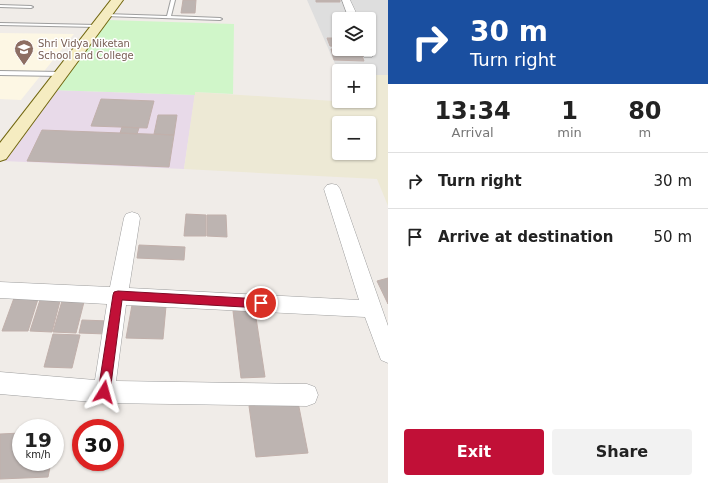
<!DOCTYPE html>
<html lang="en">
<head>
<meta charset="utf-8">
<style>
  :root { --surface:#fff; --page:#f2f2f2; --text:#222; --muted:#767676; --line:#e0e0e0; --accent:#c11037 }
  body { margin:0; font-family:"DejaVu Sans",sans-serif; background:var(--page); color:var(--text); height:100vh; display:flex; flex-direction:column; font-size:15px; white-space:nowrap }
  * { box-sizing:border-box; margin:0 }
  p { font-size:13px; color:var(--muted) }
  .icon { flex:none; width:22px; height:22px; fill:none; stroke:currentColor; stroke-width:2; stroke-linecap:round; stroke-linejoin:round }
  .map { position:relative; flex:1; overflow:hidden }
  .details { display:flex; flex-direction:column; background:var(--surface); width:320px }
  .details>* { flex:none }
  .guide { background:#1a4fa0; color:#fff; overflow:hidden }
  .fabs { position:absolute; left:332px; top:12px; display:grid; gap:8px }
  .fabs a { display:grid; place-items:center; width:44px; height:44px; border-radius:4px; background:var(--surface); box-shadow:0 1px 3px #0004; font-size:20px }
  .speed { position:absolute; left:12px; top:419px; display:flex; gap:8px; font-size:20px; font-weight:700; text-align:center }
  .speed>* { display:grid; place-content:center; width:52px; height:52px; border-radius:50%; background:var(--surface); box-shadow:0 1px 3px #0004; line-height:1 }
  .speed small { font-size:10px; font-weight:400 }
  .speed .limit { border:6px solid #d22; background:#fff; color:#111 }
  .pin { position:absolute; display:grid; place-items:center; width:34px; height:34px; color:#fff; margin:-17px; border:2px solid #fff; border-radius:50%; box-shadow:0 1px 4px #0007 }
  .me { position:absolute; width:44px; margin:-22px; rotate:8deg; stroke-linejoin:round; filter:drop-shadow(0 0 3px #0008) }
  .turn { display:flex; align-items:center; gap:14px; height:84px; padding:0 16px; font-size:18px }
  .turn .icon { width:52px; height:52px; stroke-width:2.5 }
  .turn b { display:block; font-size:28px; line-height:34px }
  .eta { display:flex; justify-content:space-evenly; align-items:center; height:68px; text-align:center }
  .eta b { font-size:24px; font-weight:700; line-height:28px }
  .button { display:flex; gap:8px; margin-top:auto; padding:8px 16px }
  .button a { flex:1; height:46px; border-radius:4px; background:var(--accent); color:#fff; font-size:16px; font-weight:700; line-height:46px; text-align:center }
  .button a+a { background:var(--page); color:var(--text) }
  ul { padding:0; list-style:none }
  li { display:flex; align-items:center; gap:12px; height:56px; padding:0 16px; border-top:1px solid var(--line) }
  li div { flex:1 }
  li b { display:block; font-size:15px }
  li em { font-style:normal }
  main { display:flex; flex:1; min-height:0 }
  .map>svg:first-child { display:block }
  .residential { fill:#dedede; fill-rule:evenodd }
  .industrial { fill:#e8dae9 }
  .education { fill:#fdf7e4 }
  .farmland { fill:#ede9d5; fill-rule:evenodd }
  .park { fill:#d0f6c9 }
  .building { fill:#bdb4b1; stroke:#c1b0ab }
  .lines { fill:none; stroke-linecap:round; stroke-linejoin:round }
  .service-casing { stroke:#9e9e9e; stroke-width:2 }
  .minor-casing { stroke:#9e9e9e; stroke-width:1 }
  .secondary-casing { stroke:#71660e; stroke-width:2 }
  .service { fill:#fff; fill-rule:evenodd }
  .minor { fill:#fff; fill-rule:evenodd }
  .secondary { fill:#f5ecc1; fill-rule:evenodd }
  .route { fill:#c11037; stroke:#7d0a24 }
  .labels { text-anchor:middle; stroke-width:3; stroke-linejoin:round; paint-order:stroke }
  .far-education-label { font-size:10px; fill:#785e54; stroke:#fff; text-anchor:start }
</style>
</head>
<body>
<main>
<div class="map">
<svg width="388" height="483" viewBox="0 0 388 483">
  <rect width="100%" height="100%" fill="#f0ece8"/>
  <path class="residential" d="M307,0H388V75H369V71H339V73ZM339,19H369V49H339Z"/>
  <path class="industrial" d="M52,90L195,95L184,169L3,161Z"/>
  <path class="education" d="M0,33L74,34L21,100L0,99Z"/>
  <path class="farmland" d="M369,75H388V206L377,179L184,169L195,92L349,102V101H369ZM339,123H369V153H339Z"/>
  <path class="park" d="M108,20L234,24L233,94L195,92V95L52,90Z"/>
  <path class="building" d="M183,0H196L195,13H181Z
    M316,0H340V2H316Z
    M327,38H339V47L330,46Z
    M331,49L360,50L364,61L334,60Z
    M101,99L154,101L147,128L91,126Z
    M158,115H177L174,135L154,134Z
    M122,127L139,128L137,134L120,133Z
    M42,130L174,135L169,167L27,161Z
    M186,214L206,215V236H184Z
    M207,215H226L227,237L207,236Z
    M139,245L185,247L184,260L137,258Z
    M388,278V304L377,281Z
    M14,298L38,299L28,331H2Z
    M40,300L60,301L52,332L30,331Z
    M62,301L84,302L76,333L53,332Z
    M132,305L166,306L163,339L126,338Z
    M233,311H255L265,377L241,378Z
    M82,320L109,321L106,334L79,333Z
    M53,334L80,335L72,368L44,367Z
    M298,402L308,453L256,457L249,406Z
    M21,433V462H51L48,477L0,479V434Z"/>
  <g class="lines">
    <defs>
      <path id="service" d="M171,0H175L171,16L220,18L222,19L220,20L105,16L103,15L105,14L167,16Z
        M0,5L31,6L33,7L31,8L0,7Z
        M0,23L97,25L99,26L97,27L0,25Z
        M0,71L61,72L64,74L61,76L0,75Z"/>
      <path id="minor" d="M342,0H350L359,19H349Z
        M369,47L373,55L372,57H364L361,49H369Z
        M332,184L337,185L340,189L388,326V363L381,360L365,317L126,305L116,381L307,384L315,387L318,395L315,403L307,406L104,403L0,394V372L95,380L107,304L0,298V282L110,287L124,218L126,214L132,212L138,214L140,218L129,288L359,300L324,189L327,185Z"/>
      <path id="secondary" d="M111,0H123L6,159L0,161V143Z"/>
    </defs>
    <use href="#service" class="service-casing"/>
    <use href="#minor" class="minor-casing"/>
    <use href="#secondary" class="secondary-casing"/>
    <use href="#service" class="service"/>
    <use href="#minor" class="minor"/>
    <use href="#secondary" class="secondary"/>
  </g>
  <path class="route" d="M118,291L261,299L265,300L266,303L265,307L261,308L122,300L110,392L108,396L104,398L100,396L98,392L113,295L114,292Z"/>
  <defs>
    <symbol id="university-pin" viewBox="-11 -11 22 30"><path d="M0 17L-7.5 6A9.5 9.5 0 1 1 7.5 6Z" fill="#8d6e63" stroke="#fff"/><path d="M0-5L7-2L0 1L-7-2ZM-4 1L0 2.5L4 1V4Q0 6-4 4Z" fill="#fff"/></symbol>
  </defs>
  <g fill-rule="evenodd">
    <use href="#university-pin" x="13" y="38" width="22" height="30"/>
  </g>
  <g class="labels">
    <g class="far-education-label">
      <text x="38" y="47">Shri Vidya Niketan<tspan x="38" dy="12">School and College</tspan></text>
    </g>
  </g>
</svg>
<div class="fabs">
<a><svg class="icon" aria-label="layers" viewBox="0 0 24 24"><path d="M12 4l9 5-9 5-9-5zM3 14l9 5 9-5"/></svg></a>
<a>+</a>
<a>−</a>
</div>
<div class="speed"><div>19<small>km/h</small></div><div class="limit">30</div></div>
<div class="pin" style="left:261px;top:303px;background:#d93025"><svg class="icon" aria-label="arrive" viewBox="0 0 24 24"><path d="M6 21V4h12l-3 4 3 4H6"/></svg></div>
<svg class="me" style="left:104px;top:392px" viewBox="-20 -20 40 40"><path d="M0-17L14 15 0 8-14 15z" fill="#c11037" stroke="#fff" stroke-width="4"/></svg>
</div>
<section class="details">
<div class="guide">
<div class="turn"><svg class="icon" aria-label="right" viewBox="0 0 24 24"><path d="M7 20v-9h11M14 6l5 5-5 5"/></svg><div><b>30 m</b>Turn right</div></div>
</div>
<div class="eta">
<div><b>13:34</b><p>Arrival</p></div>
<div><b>1</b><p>min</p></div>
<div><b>80</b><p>m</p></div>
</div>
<ul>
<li><svg class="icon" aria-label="right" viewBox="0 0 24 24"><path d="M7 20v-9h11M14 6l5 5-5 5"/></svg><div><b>Turn right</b></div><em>30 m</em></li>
<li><svg class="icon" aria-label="arrive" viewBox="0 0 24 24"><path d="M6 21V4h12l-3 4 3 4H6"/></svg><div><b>Arrive at destination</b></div><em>50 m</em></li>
</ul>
<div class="button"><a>Exit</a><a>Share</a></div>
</section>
</main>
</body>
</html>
